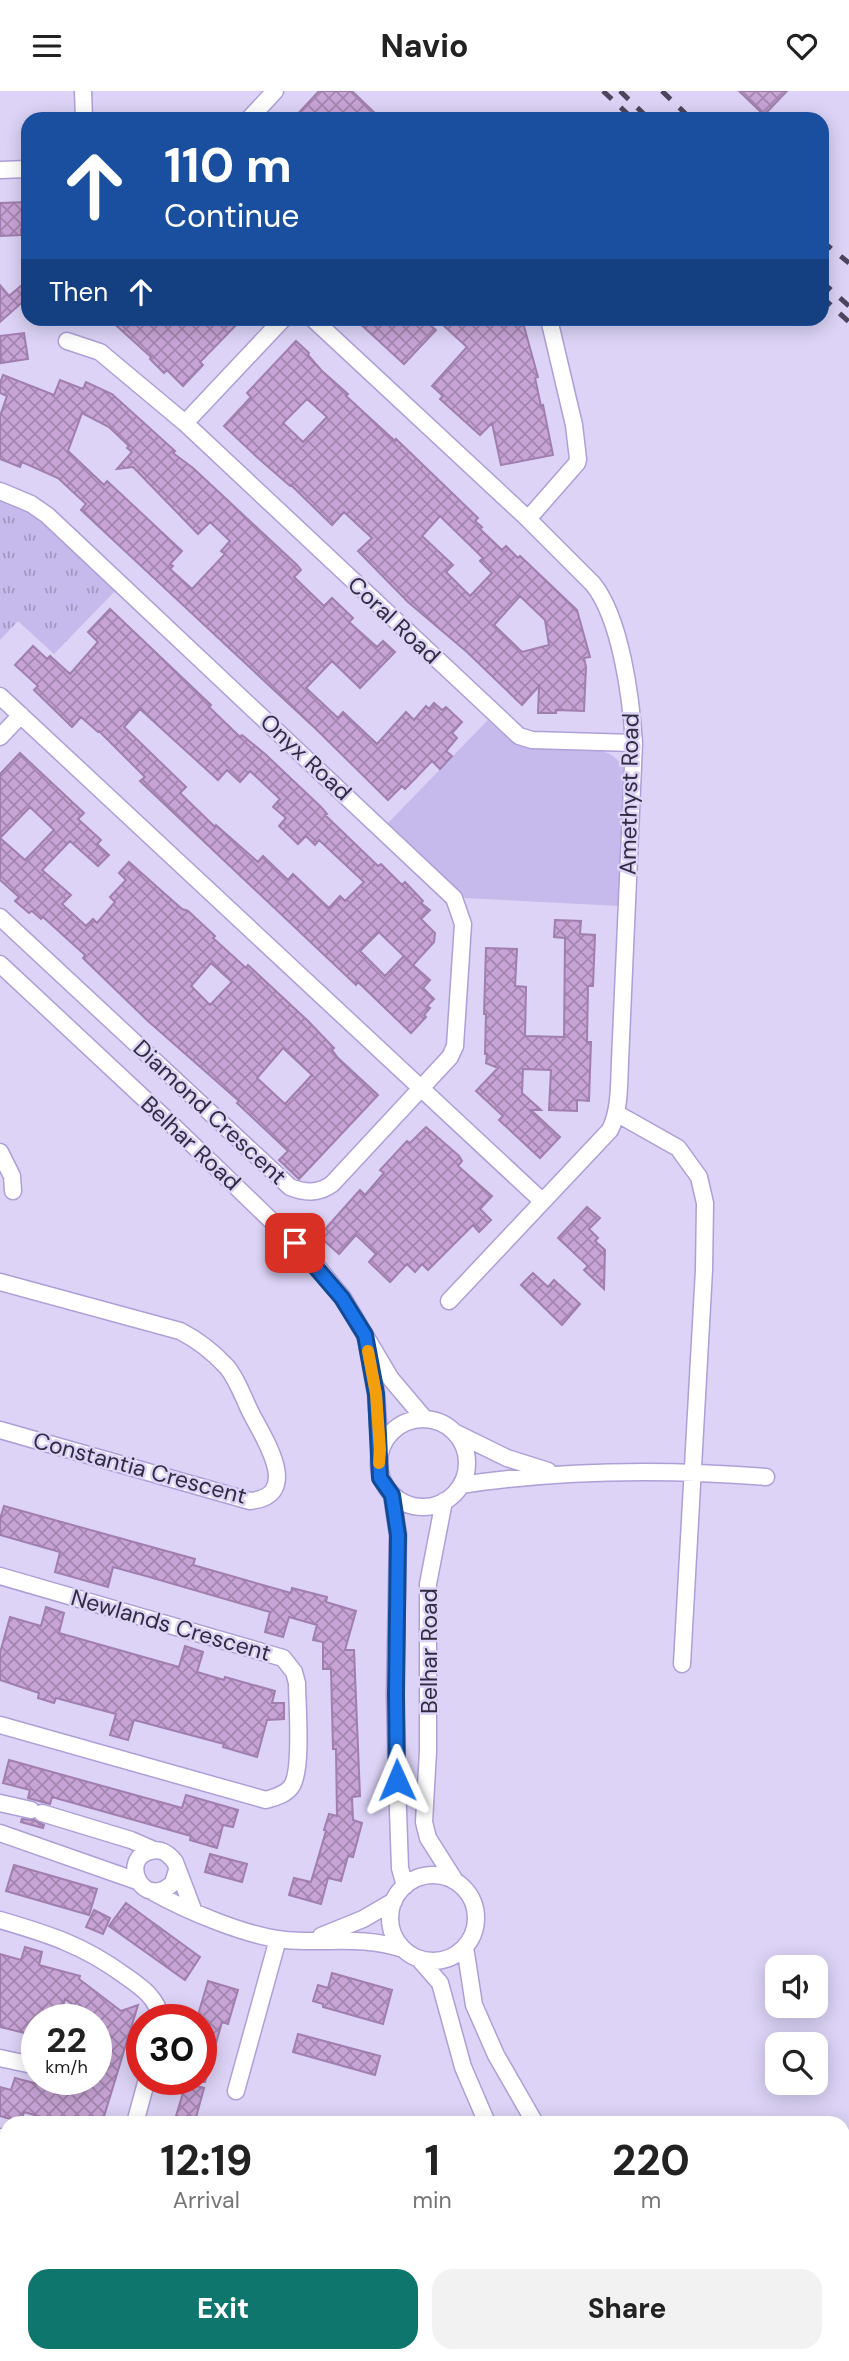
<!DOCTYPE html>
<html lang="en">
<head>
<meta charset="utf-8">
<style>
  :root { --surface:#fff; --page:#f2f2f2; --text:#222; --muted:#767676; --accent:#0f766e }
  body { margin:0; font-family:"DM Sans",sans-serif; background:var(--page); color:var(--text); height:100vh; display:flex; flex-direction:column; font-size:26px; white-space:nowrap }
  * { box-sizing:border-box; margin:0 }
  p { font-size:23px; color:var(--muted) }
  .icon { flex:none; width:38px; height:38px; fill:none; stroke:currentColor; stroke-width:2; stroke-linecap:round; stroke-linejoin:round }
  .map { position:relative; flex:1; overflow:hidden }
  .drawer { position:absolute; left:0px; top:2025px; width:850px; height:247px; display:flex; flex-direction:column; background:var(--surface); border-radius:21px 21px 0 0; box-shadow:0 4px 18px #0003 }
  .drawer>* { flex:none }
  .hud { position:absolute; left:21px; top:21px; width:808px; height:214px; border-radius:21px; box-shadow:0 4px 18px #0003; background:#1a4fa0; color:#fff; overflow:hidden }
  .buttons { position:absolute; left:765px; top:1864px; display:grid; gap:14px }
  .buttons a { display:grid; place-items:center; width:63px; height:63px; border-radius:14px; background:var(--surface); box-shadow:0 4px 18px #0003; font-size:35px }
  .speed { position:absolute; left:21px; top:1913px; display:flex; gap:14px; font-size:35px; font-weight:700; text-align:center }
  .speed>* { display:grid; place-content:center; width:91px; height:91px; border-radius:50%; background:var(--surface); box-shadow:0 4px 18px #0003; line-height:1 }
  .speed small { font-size:18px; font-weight:400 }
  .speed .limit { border:10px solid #d22; background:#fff; color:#111 }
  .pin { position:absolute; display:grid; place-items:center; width:60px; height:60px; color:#fff; margin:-30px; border-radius:14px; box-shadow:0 4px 10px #0006 }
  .me { position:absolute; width:77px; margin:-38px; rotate:359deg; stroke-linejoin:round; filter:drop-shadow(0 0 5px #0008) }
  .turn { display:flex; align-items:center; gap:24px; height:147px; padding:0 28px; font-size:32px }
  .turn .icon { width:91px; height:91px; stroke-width:2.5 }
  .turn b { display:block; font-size:49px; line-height:60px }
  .then { display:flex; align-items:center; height:66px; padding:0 28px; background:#0003; gap:14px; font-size:26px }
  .eta { display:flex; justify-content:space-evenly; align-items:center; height:119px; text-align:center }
  .eta b { font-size:42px; font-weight:700; line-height:49px }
  .action { display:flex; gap:14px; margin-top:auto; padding:14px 28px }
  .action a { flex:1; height:80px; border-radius:21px; background:var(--accent); color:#fff; font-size:28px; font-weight:700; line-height:80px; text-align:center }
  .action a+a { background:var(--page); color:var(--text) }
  header { display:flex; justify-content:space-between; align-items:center; height:91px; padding:0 28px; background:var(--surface); font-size:32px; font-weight:700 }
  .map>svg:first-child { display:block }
  .grass { fill:url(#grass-tufts) }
  .green { fill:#c6b9ec }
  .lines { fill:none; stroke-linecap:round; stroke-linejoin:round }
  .stream { stroke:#65add8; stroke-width:5 }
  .building { fill:url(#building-cross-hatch); stroke:#a07eae; stroke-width:2; fill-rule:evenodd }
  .minor-casing { stroke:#ae9fd7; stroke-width:19 }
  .primary-casing { stroke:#fff; stroke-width:28 }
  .minor { stroke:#fff; stroke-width:16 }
  .primary { stroke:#97efdc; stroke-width:24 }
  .rail { stroke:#4c455d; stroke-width:5; stroke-dasharray:12 12; stroke-linecap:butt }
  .route-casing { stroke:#114b97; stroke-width:18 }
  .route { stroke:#1a73e8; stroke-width:12 }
  .slow { stroke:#f59e0b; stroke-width:12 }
  .labels { text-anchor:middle; stroke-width:5; stroke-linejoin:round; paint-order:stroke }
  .street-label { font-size:23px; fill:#322c42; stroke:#dcd3f6 }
</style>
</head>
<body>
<header><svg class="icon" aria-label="menu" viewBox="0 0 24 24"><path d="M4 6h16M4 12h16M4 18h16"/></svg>Navio<svg class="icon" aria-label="heart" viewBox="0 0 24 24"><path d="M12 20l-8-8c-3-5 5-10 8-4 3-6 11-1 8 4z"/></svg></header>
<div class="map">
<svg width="849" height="2270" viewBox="0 0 849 2270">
  <defs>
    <pattern id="grass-tufts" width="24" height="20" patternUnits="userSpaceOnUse" patternTransform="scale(1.75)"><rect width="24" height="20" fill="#c6b9ec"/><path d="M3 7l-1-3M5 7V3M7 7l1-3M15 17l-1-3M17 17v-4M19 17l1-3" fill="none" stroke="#a197c1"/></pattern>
    <pattern id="building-cross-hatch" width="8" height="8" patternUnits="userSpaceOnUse" patternTransform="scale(1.75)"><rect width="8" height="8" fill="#c8a4d6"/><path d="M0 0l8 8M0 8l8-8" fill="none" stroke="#a386af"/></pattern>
  </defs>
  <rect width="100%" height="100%" fill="#dcd3f6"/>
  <path class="grass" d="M0,407L26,419L41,429L115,500L54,563L18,530L0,549Z"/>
  <path class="green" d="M488,629C499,639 509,650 524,655C554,665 612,643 625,681L620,815L465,807L388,732Z"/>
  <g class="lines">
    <path class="stream" d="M844,2170L849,2167"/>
  </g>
  <path class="building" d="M319,0H352L381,28H293Z
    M739,0H787L764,24Z
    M28,111V137L21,138V144L0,145V112Z
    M28,189V206L0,231V194L9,205Z
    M109,228H242L200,271L203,274L183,295L167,279L164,282L150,268L151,266Z
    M355,228H423L436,239L404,273Z
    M451,228H522L538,286L535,287L541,315L543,314L553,364L501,374L492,332L480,344L440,308L443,305L432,295L467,256L444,235Z
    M24,242L28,268L1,272L0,245Z
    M296,250L309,262L308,264L322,280L348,303L346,305L395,350L396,348L478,427L475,430L482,436L480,438L502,459L506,455L518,467L520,465L577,519L590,566L584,567L586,576L584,620L556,619V622H538L539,595L522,614L467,561L408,511L358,460L372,447L344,421L332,434L291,394L290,395L258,367L224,335L251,306L247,302ZM307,308L327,326L303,351L283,332ZM440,425L483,467L480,470L492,482L470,505L446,481L453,474L422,445ZM520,505L545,529L549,554L522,561L494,534Z
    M3,284L54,304L60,289L83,298L86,291L112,303L175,360L173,362L193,377L297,474L301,479L294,486L324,515L332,507L353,527L349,531L377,556L383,550L395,561L360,597L332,570L306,597L338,627L343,621L377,653L406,621L414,629L426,615L429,618L434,612L442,619L446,616L462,631L452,642L457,647L446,660L452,665L440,678L432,670L405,698L402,695L388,709L317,639L81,419L86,413L58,387L22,371L20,376L0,368V325L7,305L0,302V292ZM82,322L109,336L129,355L127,357L132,361L117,378L133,376L198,443L210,431L230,450L221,460L225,463L192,498L170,478L173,475L170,473L182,460L107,390L104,394L68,360Z
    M110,518L211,614L209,616L240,646L242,644L265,663L321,716L327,723L325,724L378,775L381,773L402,794L405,791L423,810L421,812L430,819L421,828L435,842L434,851L413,874L430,889L423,897L434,908L427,915L430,917L424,924L426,926L411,942L358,891L356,894L140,690L145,686L99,640L98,641L81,626L72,636L34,599L38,595L15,574L33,555L47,568L50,565L70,583L98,551L88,541ZM140,618L218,689L227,679L240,691L250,680L280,708L273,716L286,727L279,735L298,753L306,745L315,754L319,749L364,791L345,810L340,805L329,817L293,783L288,789L263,765L258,771L216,734L215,736L180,702L186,696L124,636ZM379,841L384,846L411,872L404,865L385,885L360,860Z
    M20,662L84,722L78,728L101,749L97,753L109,764L98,775L70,750L42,779L71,804L62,813L86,835L93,828L97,832L115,811L110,806L126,789L119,782L129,771L182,818L188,820L215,845L213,847L246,877L248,874L307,929L334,957L332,959L338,967L378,1004L299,1088L279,1069L288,1060L237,1012L239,1010L148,930L83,867L85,864L43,826L41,828L32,820L29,822L15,810L19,806L0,789V683ZM30,716L54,739L25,769L0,747ZM211,872L232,891L210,914L191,895ZM283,957L312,984L285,1013L257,987Z
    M555,829L581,830L580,843L595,844L593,895H588L587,951H591L589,1010L577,1009V1020L549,1019L551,979L523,978L522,1002L541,1019H531L560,1046L540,1067L499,1029L503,1025L476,1000L498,977L486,972L487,963H485L486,923H484L486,857L517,858L515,895L526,896L525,945L564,946L565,847L554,846Z
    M426,1036L459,1065L462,1070L458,1075L492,1105L480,1118L491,1129L479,1141L473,1134L428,1179L422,1173L415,1181L407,1173L390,1191L369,1171L376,1163L356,1144L339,1163L319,1145L360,1099L365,1104L384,1082L380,1079L407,1050L410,1052Z
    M587,1116L600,1127L589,1138L598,1147L595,1150L605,1159L604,1198L584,1179L588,1175L558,1147Z
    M533,1182L548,1196L554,1189L580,1213L562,1234L521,1194Z
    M4,1415L195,1468L193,1474L291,1502L292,1497L327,1506L326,1511L356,1520L345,1559H354L360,1705L352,1706L353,1729L362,1732L353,1766L348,1765L341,1790L328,1787L321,1813L289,1804L294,1787L311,1791L326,1740L324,1739L329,1723L337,1725L336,1658H333L331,1578H323V1551L313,1549L317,1534L289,1526L283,1546L265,1541L270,1521L146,1485L113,1476L108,1496L55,1481L60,1461L0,1444V1428Z
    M46,1516L64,1522L59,1542L179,1576L185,1555L203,1561L197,1581L224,1589L225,1586L275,1600L272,1612H284V1628L267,1629L257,1666L223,1656L224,1653L134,1629L128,1649L110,1644L116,1623L56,1607L54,1612L38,1607L39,1602L0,1589V1562L10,1526L41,1535Z
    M9,1669L182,1717L186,1704L238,1719L233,1736L223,1734L217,1757L190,1749L191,1745L52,1706L50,1713L28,1707L30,1699L3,1692Z
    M22,1728L34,1729L44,1734L43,1737L21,1731Z
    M210,1763L247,1773L242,1791L205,1781Z
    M14,1774L97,1798L89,1824L6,1800Z
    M126,1812L200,1866L185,1889L109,1835Z
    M94,1819L110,1827L103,1843L86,1836Z
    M25,1856L42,1861L39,1874L80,1885L79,1888L121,1920L138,1914L102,2032H63L24,2021L21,2031L0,2025V1996L11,1999L15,1987L53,1997L56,1988H96V1973L106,1938L96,1928H93L65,1908L59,1928H37V1945L0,1936V1863L21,1869Z
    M332,1882L392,1899L383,1933L323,1916V1913L313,1910L318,1894L328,1897Z
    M208,1890L238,1899L228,1933L222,1931L205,1991H201V1925L198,1924Z
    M298,1943L380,1965L375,1984L293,1961Z
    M186,1992L204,1997L195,2030L176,2025Z"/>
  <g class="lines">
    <defs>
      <path id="minor" d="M83,0L84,28
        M249,28L275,0
        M0,79L28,78
        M313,228L528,428L593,493C621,528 631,607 634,652L620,970C619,993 620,1019 610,1039L449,1210
        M67,250L100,261L185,332L519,645L532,649L634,652
        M185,332L283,228
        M0,400L31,413L47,424L454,807L463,833L455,955L450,966L332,1093C318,1103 305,1102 290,1096L0,826
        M528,428L577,372L578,368L574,334L549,228
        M0,605L542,1110
        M0,646L21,624
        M0,873L166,1028L310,1167L343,1207L391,1288L424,1327
        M616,1022L678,1057L699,1086L705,1112L704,1179L682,1573
        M0,1061L12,1085L13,1100
        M0,1191L180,1240C198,1249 213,1261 227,1276C238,1289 244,1309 252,1324C265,1349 302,1405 250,1410L0,1339
        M368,1257L376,1303L380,1359
        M379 1372a44 44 0 1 1 88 0a44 44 0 1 1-88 0Z
        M456,1342L507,1367L548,1380
        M461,1394C561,1379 665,1378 766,1386
        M392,1404L398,1444L395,1603L397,1690L400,1777L405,1795
        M444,1410L428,1493V1660L424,1731L428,1747L454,1788
        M0,1485L283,1567L294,1581L297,1592C297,1614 303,1681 291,1696C285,1704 275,1706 266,1709L0,1634
        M0,1712L31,1719
        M42,1722L131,1749L154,1759
        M0,1742L137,1790
        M177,1779L173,1792C143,1821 118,1767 151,1760C161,1757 168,1762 175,1771L194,1821
        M390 1827a43 43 0 1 1 86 0a43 43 0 1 1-86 0Z
        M153,1801C187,1820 246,1845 285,1849C326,1853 361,1844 403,1858
        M0,1829C48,1843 83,1854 124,1884C141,1896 157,1906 161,1928
        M321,1845L363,1828L394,1810
        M465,1856L474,1914L496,1964L535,2032
        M419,1868L440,1892L463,1976L487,2032
        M0,1967L37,1975
        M236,2000L278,1848
        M135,2032L147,1988
        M0,2046L7,2048
        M708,2264L714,2270"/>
      <path id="primary" d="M844,2223L849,2219
        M781,2270L788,2264"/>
    </defs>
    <use href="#minor" class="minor-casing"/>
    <use href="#primary" class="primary-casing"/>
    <use href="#minor" class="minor"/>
    <use href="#primary" class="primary"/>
    <path class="rail" d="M603,0L633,28
      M620,0L649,28
      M662,0L691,28
      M822,150L849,172
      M822,191L849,215
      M822,206L849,231"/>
  </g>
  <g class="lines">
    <defs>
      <path id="route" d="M295,1152L342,1207L365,1244L376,1303L380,1387L392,1404L398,1444L396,1603L397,1689"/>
    </defs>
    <use href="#route" class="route-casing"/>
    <use href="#route" class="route"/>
    <path class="slow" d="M368,1260L376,1303L380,1359L379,1372"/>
  </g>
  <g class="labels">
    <g class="street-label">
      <text transform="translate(394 529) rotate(43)" y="8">Coral Road</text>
      <text transform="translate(306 666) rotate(43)" y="8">Onyx Road</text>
      <text transform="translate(629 703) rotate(-89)" y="8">Amethyst Road</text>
      <text transform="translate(210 1021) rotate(43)" y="8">Diamond Crescent</text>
      <text transform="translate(191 1052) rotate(43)" y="8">Belhar Road</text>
      <text transform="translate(140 1377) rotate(15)" y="8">Constantia Crescent</text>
      <text transform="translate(171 1534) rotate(16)" y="8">Newlands Crescent</text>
      <text transform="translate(429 1560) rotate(-90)" y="8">Belhar Road</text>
    </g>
  </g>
</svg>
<div class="buttons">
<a><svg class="icon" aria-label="sound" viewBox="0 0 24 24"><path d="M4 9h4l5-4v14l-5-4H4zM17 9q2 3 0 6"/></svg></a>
<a><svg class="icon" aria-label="search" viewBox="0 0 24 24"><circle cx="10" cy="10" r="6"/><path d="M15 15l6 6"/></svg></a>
</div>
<div class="speed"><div>22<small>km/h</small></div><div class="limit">30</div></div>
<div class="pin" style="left:295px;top:1152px;background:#d93025"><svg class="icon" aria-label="arrive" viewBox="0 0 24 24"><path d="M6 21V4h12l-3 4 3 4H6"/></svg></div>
<svg class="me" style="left:397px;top:1689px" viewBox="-20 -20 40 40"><path d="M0-17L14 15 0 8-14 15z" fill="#1a73e8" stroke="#fff" stroke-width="4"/></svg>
<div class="hud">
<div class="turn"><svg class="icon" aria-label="ahead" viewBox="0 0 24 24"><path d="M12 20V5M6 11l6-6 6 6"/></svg><div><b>110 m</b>Continue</div></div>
<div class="then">Then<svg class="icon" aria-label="ahead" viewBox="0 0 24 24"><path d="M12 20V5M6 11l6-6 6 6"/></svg></div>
</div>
<section class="drawer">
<div class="eta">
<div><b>12:19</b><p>Arrival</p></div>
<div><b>1</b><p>min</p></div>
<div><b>220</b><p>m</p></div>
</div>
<div class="action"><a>Exit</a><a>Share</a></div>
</section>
</div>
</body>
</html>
